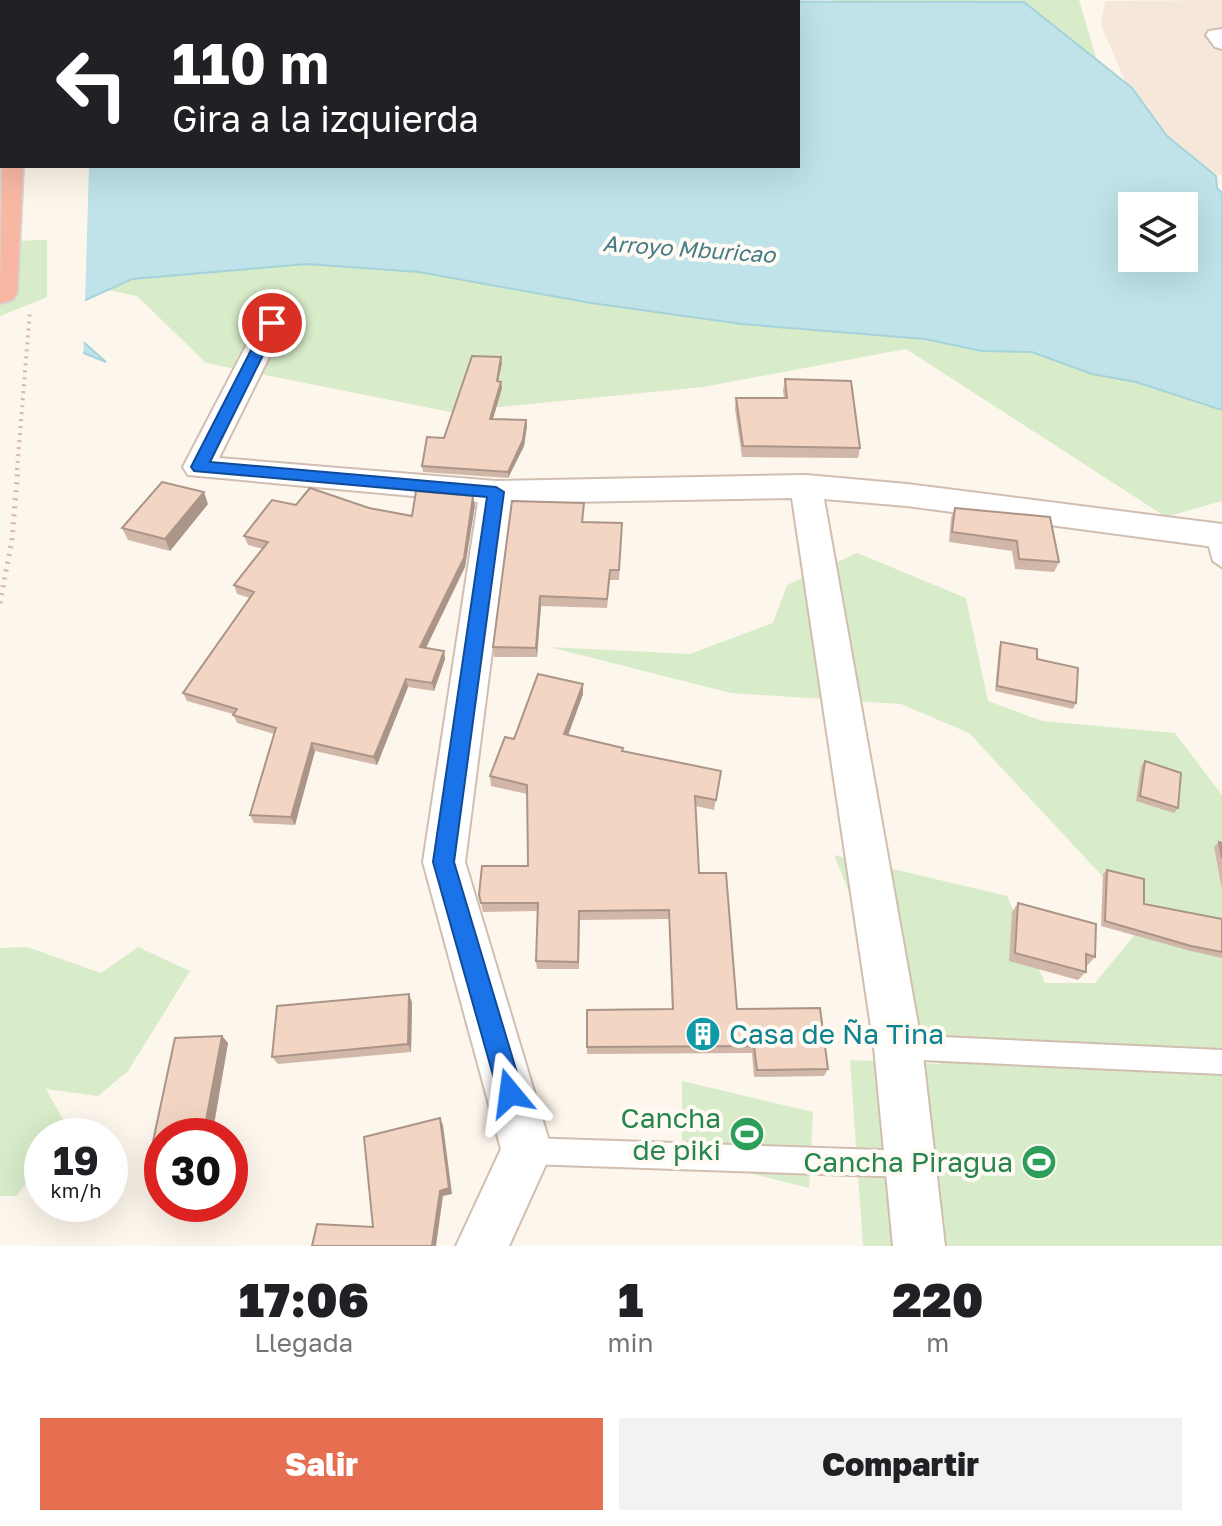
<!DOCTYPE html>
<html lang="es">
<head>
<meta charset="utf-8">
<style>
  :root { --surface:#fff; --page:#f2f2f2; --text:#202124; --muted:#757577; --accent:#e76f51 }
  body { margin:0; font-family:"Golos Text",sans-serif; background:var(--page); color:var(--text); height:100vh; display:flex; flex-direction:column; font-size:30px; white-space:nowrap }
  * { box-sizing:border-box; margin:0 }
  p { font-size:26px; color:var(--muted) }
  .icon { flex:none; width:44px; height:44px; fill:none; stroke:currentColor; stroke-width:2; stroke-linecap:round; stroke-linejoin:round }
  .map { position:relative; height:1246px; overflow:hidden }
  .panel { display:flex; flex-direction:column; background:var(--surface); flex:1 }
  .panel>* { flex:none }
  .guide { position:absolute; left:0px; top:0px; width:800px; height:168px; box-shadow:0 8px 32px #0002; background:#202124; color:#fff; overflow:hidden }
  .buttons { position:absolute; left:1118px; top:192px; display:grid; gap:16px }
  .buttons a { display:grid; place-items:center; width:80px; height:80px; border-radius:0px; background:var(--surface); box-shadow:0 8px 32px #0002; font-size:40px }
  .speed { position:absolute; left:24px; top:1118px; display:flex; gap:16px; font-size:40px; font-weight:700; text-align:center }
  .speed>* { display:grid; place-content:center; width:104px; height:104px; border-radius:50%; background:var(--surface); box-shadow:0 8px 32px #0002; line-height:1 }
  .speed small { font-size:20px; font-weight:400 }
  .speed .limit { border:12px solid #d22; background:#fff; color:#111 }
  .pin { position:absolute; display:grid; place-items:center; width:68px; height:68px; color:#fff; margin:-34px; border:4px solid #fff; border-radius:50%; box-shadow:0 2px 8px #0007 }
  .me { position:absolute; width:88px; margin:-44px; rotate:344deg; stroke-linejoin:round; filter:drop-shadow(0 0 6px #0008) }
  .turn { display:flex; align-items:center; gap:28px; height:168px; padding:0 40px; font-size:36px }
  .turn .icon { width:104px; height:104px; stroke-width:2.5 }
  .turn b { display:block; font-size:56px; line-height:68px }
  .eta { display:flex; justify-content:space-evenly; align-items:center; height:136px; text-align:center }
  .eta b { font-size:48px; font-weight:800; line-height:56px }
  .primary-button { display:flex; gap:16px; margin-top:auto; padding:16px 40px }
  .primary-button a { flex:1; height:92px; border-radius:0px; background:var(--accent); color:#fff; font-size:32px; font-weight:800; line-height:92px; text-align:center }
  .primary-button a+a { background:var(--page); color:var(--text) }
  .map>svg:first-child { display:block }
  .residential { fill:#f5e8da }
  .green { fill:#d8ecc9; fill-rule:evenodd }
  .water { fill:#bfe3e8; stroke:#a5d3da; stroke-width:2; fill-rule:evenodd }
  .pier { fill:#fdf6ec }
  .lines { fill:none; stroke-linecap:round; stroke-linejoin:round }
  .lane-casing { stroke:#d1beb0; stroke-width:4 }
  .street-casing { stroke:#d1beb0; stroke-width:4 }
  .highway-casing { stroke:#dad1cd; stroke-width:4 }
  .path-far1 { stroke:#d9b8a5; stroke-width:4; stroke-dasharray:2 5; stroke-linecap:butt }
  .path { stroke:#d9b8a5; stroke-width:5; stroke-dasharray:2 6; stroke-linecap:butt }
  .lane { fill:#fff; fill-rule:evenodd }
  .street { fill:#fff; fill-rule:evenodd }
  .highway { fill:#f7b7a3; fill-rule:evenodd }
  .wall { fill:#d1b7a8 }
  .shaded-wall { fill:#aa9588 }
  .building { fill:#f3d5c3; stroke:#aa9588; stroke-width:2 }
  .route { fill:#1a73e8; stroke:#114b97; stroke-width:2 }
  .labels { text-anchor:middle; stroke-width:8; stroke-linejoin:round; paint-order:stroke }
  .far-water-label { font-size:22px; font-style:italic; fill:#437c86; stroke:#fffaf3 }
  .near-culture-label { font-size:28px; fill:#0d838f; stroke:#fffaf3; text-anchor:start }
  .near-leisure-label { font-size:28px; fill:#27864d; stroke:#fffaf3; text-anchor:end }
</style>
</head>
<body>
<div class="map">
<svg width="1222" height="1246" viewBox="0 0 1222 1246">
  <rect width="100%" height="100%" fill="#fdf6ec"/>
  <path class="residential" d="M1222,0V176L1188,160L1133,118L1123,76L1101,25L1105,1Z"/>
  <path class="green" d="M833,0H1079L1100,71Z
    M798,166L1222,201V501L1166,517L906,349L703,387L450,412L206,363L137,296L80,284L0,316V242L80,238ZM1132,206H1184V258H1132Z
    M857,553L966,598L988,701L1042,721L1175,733L1222,795V1246H863L850,1060L941,1064L886,981L834,855L1007,896L1045,983H1095L1145,922L969,733L901,704L731,693L549,647L690,654L773,623L787,585Z
    M27,947L101,973L138,947L190,971L128,1071L98,1096L46,1089L66,1125L59,1136H42V1160L17,1196H0V948Z
    M682,1081L813,1112L809,1188L682,1156Z"/>
  <path class="water" d="M118,0L1024,2L1132,88L1167,136L1216,176L1217,188L1222,193V410L1136,382L1092,374L1032,352L982,351L925,339L742,324L591,303L419,272L307,264L132,279L81,302L73,333L106,362L51,340V166H798V2ZM1132,206H1184V258H1132Z"/>
  <path class="pier" d="M47,166H89L85,304L78,332L84,337L83,357L47,341Z"/>
  <g class="lines">
    <defs>
      <path id="lane" d="M1214,530L1222,535V567L1213,561L1206,536Z
        M900,1035L1222,1050V1074L900,1059L892,1055L888,1047L892,1039Z
        M528,1138L909,1151L918,1155L922,1164L918,1173L909,1177L528,1164L519,1160L515,1151L519,1142Z"/>
      <path id="street" d="M1222,29V49L1215,47L1206,35L1209,31Z
        M272,315L282,317L286,323L219,458L496,481L806,475L907,484L1222,524V548L907,506L824,499L922,1047L945,1246H893L874,1047L792,498L511,503L465,862L552,1151L509,1246H456L501,1149L423,862L478,502L188,475L183,467L258,323L262,317Z"/>
      <path id="highway" d="M16,0H40V2H16Z
        M2,159V166H23L17,293L12,300L0,303Z"/>
    </defs>
    <use href="#lane" class="lane-casing"/>
    <use href="#street" class="street-casing"/>
    <use href="#highway" class="highway-casing"/>
    <path class="path-far1" d="M17,470L30,311"/>
    <path class="path" d="M0,603L12,539L18,468"/>
    <use href="#lane" class="lane"/>
    <use href="#street" class="street"/>
    <use href="#highway" class="highway"/>
  </g>
  <path class="wall" d="M502,363L498,381L502,388L493,419L526,420L527,426L524,446L508,478L423,472L422,466Z
    M785,379L860,448L858,458L742,457L735,409L736,398H784L783,390Z
    M584,503L583,522L622,523L619,580H610L607,608L541,606L537,657H494L493,647Z
    M208,504L170,551L128,540L122,528Z
    M296,505L369,508L412,516L475,505L465,567L426,648L444,651L445,659L434,691L408,687L377,765L315,751L295,825L254,823L250,815L274,734L237,723L233,714L187,701L183,693L250,598L237,594L234,585L263,549L248,545L244,536Z
    M955,508L1059,562L1054,572L1015,569L1012,551L949,542L951,518Z
    M1001,642L1037,659L1076,703L1073,709L995,691L999,648Z
    M583,694L568,735L623,752L721,771L714,810L696,806L699,873L737,1009L828,1069L824,1076L754,1077L752,1053L587,1054V1010L672,1009L669,919L580,920L579,969H537L536,961L538,911L483,912L479,895L528,866L527,794L491,786L490,776L514,739Z
    M1145,761L1178,808L1174,813L1136,801L1141,767Z
    M1219,842L1222,843V890L1214,847Z
    M1107,870L1144,904L1222,919V958L1187,950L1101,926L1103,874Z
    M1018,903L1095,957L1087,966L1086,965V972L1078,980L1009,961L1012,912Z
    M409,994L412,1003L411,1052L278,1064L272,1057Z
    M222,1036L228,1043L212,1136H162V1171H157L148,1165L175,1038Z"/>
  <path class="shaded-wall" d="M501,357L502,363L497,387V381Z
    M501,382L502,388L491,425L490,419Z
    M526,420L527,426L524,446L508,478V472Z
    M204,492L208,504L170,551L165,539Z
    M473,496L475,505L465,567L422,656L420,647Z
    M540,596L541,606L537,657L536,648Z
    M444,651L445,659L434,691L432,683Z
    M406,679L408,687L377,765L374,757Z
    M583,684V694L565,744L564,734Z
    M312,743L315,751L295,825L291,817Z
    M409,994L412,1003L411,1052L408,1044Z
    M222,1036L228,1043L212,1136H203Z
    M440,1118L443,1125L452,1194L443,1196L436,1246H432L440,1191Z"/>
  <path class="building" d="M472,356L501,357L497,381L501,382L490,419L526,420L523,440L508,472L422,466L427,437L444,438Z
    M785,379L851,381L860,448L743,446L736,398H787Z
    M162,482L204,492L165,539L122,528Z
    M310,488L369,508L412,516L416,491L473,496L464,558L420,647L444,651L432,683L406,679L374,757L312,743L291,817L250,815L276,728L233,715L237,709L183,693L254,592L234,585L268,542L244,536L272,500L296,505Z
    M512,501L584,503L582,522L622,523L619,570H610L607,599L540,596L536,648L493,647Z
    M955,508L1050,517L1059,562L1019,559L1017,541L952,532Z
    M1001,642L1037,649V659L1078,668L1076,703L997,686Z
    M538,674L583,684L564,734L623,748L622,751L721,771L716,800L695,796L699,873H726L737,1009L820,1008L828,1069L757,1070L754,1046L587,1047V1010L673,1009L669,910L579,911L578,962L536,961L538,903H481L479,895L482,866H528L527,785L490,776L505,737L514,739Z
    M1145,761L1181,773L1178,808L1140,796Z
    M1219,842L1222,843V858Z
    M1107,870L1144,879V904L1222,919V952L1191,946L1105,921Z
    M1018,903L1096,924L1095,957L1086,954V972L1015,953Z
    M409,994L408,1044L272,1057L277,1006Z
    M222,1036L203,1136H162V1165H148L175,1038Z
    M440,1118L449,1188L440,1191L432,1246H312L317,1224L373,1227L364,1137Z"/>
  <path class="route" d="M272,318L279,323L210,462L496,487L504,492L454,862L523,1093L519,1102L510,1105L501,1102L498,1093L433,862L487,497L194,471L191,467L265,323Z"/>
  <defs>
    <symbol id="building-disc" viewBox="-11 -11 22 22"><circle r="9.5" fill="#0f9aa8" stroke="#fffaf3"/><path d="M-4-6H4V6H1V3H-1V6H-4ZM-2.5-4.3h1.7v1.8h-1.7ZM.8-4.3h1.7v1.8H.8ZM-2.5-1h1.7V.8h-1.7ZM.8-1h1.7V.8H.8Z" fill="#fff"/></symbol>
    <symbol id="stadium-disc" viewBox="-11 -11 22 22"><circle r="9.5" fill="#2e9e5b" stroke="#fffaf3"/><path d="M0-5a6.5 5 0 1 0 0 10a6.5 5 0 1 0 0-10ZM-3.5-1.8h7v3.6h-7Z" fill="#fff"/></symbol>
  </defs>
  <g fill-rule="evenodd">
    <use href="#building-disc" x="683" y="1014" width="40" height="40"/>
    <use href="#stadium-disc" x="727" y="1114" width="40" height="40"/>
    <use href="#stadium-disc" x="1019" y="1142" width="40" height="40"/>
  </g>
  <g class="labels">
    <g class="far-water-label">
      <text transform="translate(689 249) rotate(4)" y="8">Arroyo Mburicao</text>
    </g>
    <g class="near-culture-label">
      <text x="729" y="1044">Casa de Ña Tina</text>
    </g>
    <g class="near-leisure-label">
      <text x="721" y="1128">Cancha<tspan x="721" dy="32">de piki</tspan></text>
      <text x="1013" y="1172">Cancha Piragua</text>
    </g>
  </g>
</svg>
<div class="buttons">
<a><svg class="icon" aria-label="layers" viewBox="0 0 24 24"><path d="M12 4l9 5-9 5-9-5zM3 14l9 5 9-5"/></svg></a>
</div>
<div class="speed"><div>19<small>km/h</small></div><div class="limit">30</div></div>
<div class="pin" style="left:272px;top:323px;background:#d93025"><svg class="icon" aria-label="arrive" viewBox="0 0 24 24"><path d="M6 21V4h12l-3 4 3 4H6"/></svg></div>
<svg class="me" style="left:510px;top:1093px" viewBox="-20 -20 40 40"><path d="M0-17L14 15 0 8-14 15z" fill="#1a73e8" stroke="#fff" stroke-width="4"/></svg>
<div class="guide">
<div class="turn"><svg class="icon" aria-label="left" viewBox="0 0 24 24"><path d="M17 20v-9H6M10 6l-5 5 5 5"/></svg><div><b>110 m</b>Gira a la izquierda</div></div>
</div>
</div>
<section class="panel">
<div class="eta">
<div><b>17:06</b><p>Llegada</p></div>
<div><b>1</b><p>min</p></div>
<div><b>220</b><p>m</p></div>
</div>
<div class="primary-button"><a>Salir</a><a>Compartir</a></div>
</section>
</body>
</html>
